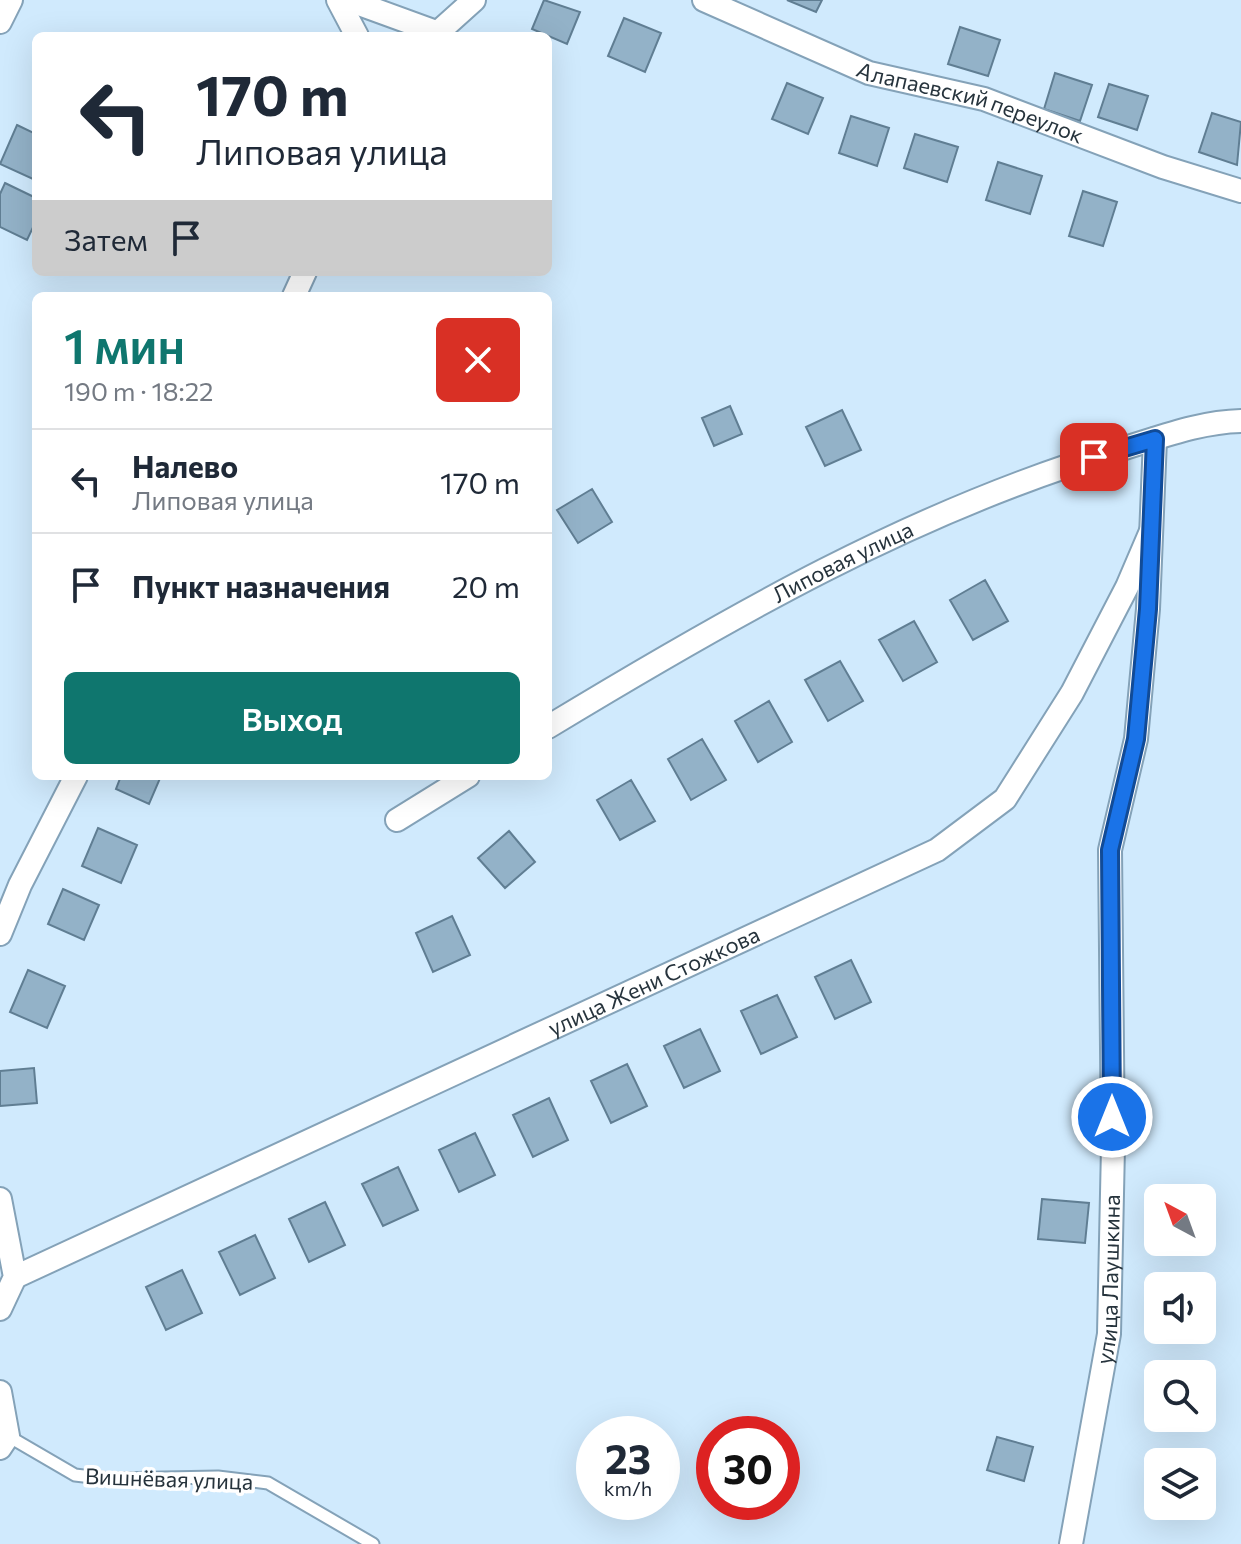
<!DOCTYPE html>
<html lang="ru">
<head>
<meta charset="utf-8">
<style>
  :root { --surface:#fff; --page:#f6f6f7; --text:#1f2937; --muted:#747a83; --line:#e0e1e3; --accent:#0f766e }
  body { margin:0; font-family:Commissioner,sans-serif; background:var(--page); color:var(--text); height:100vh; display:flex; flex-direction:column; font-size:30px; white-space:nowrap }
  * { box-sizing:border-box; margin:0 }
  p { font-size:26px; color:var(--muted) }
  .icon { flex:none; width:44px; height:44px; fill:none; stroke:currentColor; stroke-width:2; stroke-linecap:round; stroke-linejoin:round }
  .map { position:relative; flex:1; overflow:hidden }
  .side { position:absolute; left:32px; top:292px; width:520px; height:488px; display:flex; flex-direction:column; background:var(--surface); border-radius:12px; box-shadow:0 8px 32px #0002 }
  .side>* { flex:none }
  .banner { position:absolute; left:32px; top:32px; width:520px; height:244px; border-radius:12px; box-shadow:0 8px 32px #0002; background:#fff; color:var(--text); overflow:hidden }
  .needle { width:52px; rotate:319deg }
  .fabs { position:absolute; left:1144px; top:1184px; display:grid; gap:16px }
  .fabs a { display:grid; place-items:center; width:72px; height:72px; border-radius:12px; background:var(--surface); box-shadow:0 8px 32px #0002; font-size:40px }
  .speed { position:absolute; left:576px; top:1416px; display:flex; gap:16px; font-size:40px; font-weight:700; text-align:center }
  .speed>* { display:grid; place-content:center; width:104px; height:104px; border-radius:50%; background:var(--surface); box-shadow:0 8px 32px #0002; line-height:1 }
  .speed small { font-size:20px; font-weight:400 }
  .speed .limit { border:12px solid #d22; background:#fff; color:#111 }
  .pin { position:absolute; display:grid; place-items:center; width:68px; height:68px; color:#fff; margin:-34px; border-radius:16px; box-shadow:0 4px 12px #0006 }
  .me { position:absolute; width:88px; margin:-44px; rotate:0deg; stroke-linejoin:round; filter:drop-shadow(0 0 6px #0008) }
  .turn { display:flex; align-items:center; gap:28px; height:168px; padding:0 32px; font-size:36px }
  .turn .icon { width:104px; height:104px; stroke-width:2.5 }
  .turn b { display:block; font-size:56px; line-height:68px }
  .then { display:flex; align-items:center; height:76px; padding:0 32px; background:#0003; gap:16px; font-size:30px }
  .round { display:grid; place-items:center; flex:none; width:84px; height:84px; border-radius:12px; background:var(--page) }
  .overview { display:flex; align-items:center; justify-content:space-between; height:136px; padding:0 32px }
  h1 { font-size:48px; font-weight:600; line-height:60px; color:var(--accent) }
  .action { display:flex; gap:16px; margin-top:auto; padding:16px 32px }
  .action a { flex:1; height:92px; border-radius:12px; background:var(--accent); color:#fff; font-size:32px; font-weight:600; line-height:92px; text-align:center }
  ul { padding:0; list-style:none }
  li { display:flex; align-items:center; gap:24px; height:104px; padding:0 32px; border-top:2px solid var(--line) }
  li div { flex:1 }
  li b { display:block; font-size:30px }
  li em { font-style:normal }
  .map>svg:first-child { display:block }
  .building { fill:#93b2c8; stroke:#607e93; stroke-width:2 }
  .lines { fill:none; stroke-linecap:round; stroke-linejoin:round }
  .lane-casing { stroke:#84a2b8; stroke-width:15 }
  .street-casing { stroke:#84a2b8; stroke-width:26 }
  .lane { stroke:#fff; stroke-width:11 }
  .street { stroke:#fff; stroke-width:22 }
  .route-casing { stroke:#114b97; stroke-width:20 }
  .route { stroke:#1a73e8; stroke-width:14 }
  .labels { text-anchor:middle; stroke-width:7; stroke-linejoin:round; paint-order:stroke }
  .street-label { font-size:22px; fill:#26333c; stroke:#fff }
</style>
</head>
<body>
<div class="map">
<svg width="1241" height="1544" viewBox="0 0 1241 1544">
  <rect width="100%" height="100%" fill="#d0eafd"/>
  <path class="building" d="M544,0L580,12L567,44L532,29Z
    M787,0H822L816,12Z
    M624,18L661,33L645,72L608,56Z
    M960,27L1000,40L988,76L948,64Z
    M1055,73L1092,85L1080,121L1044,109Z
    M787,83L823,98L808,134L772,119Z
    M1109,84L1148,96L1137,130L1098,117Z
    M1212,113L1241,122L1237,165L1199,152Z
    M851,116L889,128L877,166L839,153Z
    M17,125L36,134L33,179L0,164Z
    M915,134L958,147L947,182L904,168Z
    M998,162L1042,176L1030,214L986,200Z
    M5,183L36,198V221L27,240L0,227V194Z
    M1083,191L1117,202L1103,246L1069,236Z
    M730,406L742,434L714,446L702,418Z
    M842,410L861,450L825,466L806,427Z
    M592,489L612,522L578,543L557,510Z
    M985,580L1008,621L973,640L950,600Z
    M914,621L937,662L903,681L879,640Z
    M840,661L863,701L828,721L805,680Z
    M769,701L792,742L758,762L735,721Z
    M702,739L726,780L691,800L668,759Z
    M121,776H161L149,804L116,789Z
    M631,780L655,821L620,840L597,800Z
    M98,828L137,845L121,883L82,866Z
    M509,831L535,862L505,888L478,858Z
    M63,889L99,905L84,940L48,924Z
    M452,916L470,955L433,972L416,933Z
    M851,960L871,1002L835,1019L815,977Z
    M28,970L65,986L47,1028L10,1012Z
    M777,995L797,1037L761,1054L741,1011Z
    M700,1029L720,1071L684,1088L664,1046Z
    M627,1064L647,1106L611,1123L591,1081Z
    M34,1068L37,1103L0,1106V1071Z
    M549,1098L568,1140L533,1157L513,1115Z
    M475,1133L495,1175L459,1192L439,1150Z
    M398,1167L418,1210L383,1226L362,1184Z
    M1042,1199L1089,1203L1085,1243L1038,1239Z
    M325,1202L345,1245L309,1262L289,1219Z
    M255,1235L275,1278L240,1295L219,1252Z
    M182,1270L202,1313L166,1330L146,1287Z
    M997,1437L1033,1447L1024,1481L987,1470Z"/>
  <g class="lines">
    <defs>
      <path id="lane" d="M8,1436L75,1475L109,1479L218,1477L268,1483L373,1544"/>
      <g id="street">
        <path d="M338,0L357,36"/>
        <path d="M348,0L436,32"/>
        <path id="s1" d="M704,0L869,73L984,99L1163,167L1241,191"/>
        <path d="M0,22L11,0"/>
        <path d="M434,36L474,0"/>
        <path d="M294,296L305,272"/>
        <path id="s2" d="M548,727C728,618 915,510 1118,450C1159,438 1198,422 1241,421"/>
        <path d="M397,820L468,776"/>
        <path d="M0,934L20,885L76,776"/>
        <path d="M0,1199L15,1277L0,1309"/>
        <path id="s3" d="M15,1277L937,850L1005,799L1072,693L1127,587L1151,531"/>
        <path d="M0,1392L8,1436L0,1448"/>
        <path id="s4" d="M1071,1544L1109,1334L1113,1147L1110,850L1136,739L1148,609L1155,439"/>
      </g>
    </defs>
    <use href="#lane" class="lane-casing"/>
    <use href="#street" class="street-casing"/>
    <use href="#lane" class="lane"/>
    <use href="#street" class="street"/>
  </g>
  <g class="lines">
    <defs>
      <path id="route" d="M1094,457L1155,439L1148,609L1136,739L1110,850L1112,1117"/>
    </defs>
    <use href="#route" class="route-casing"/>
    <use href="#route" class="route"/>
  </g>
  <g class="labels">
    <g class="street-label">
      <text dy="8" stroke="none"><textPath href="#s1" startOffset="286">Алапаевский переулок</textPath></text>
      <text dy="8" stroke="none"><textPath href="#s2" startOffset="338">Липовая улица</textPath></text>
      <text dy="8" stroke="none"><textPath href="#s3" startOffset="704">улица Жени Стожкова</textPath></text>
      <text dy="8" stroke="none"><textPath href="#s4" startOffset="268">улица Лаушкина</textPath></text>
      <text transform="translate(169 1479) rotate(2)" y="8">Вишнёвая улица</text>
    </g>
  </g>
</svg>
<div class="fabs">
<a><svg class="needle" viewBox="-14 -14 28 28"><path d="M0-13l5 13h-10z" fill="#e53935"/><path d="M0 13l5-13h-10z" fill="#747a83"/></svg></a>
<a><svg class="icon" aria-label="sound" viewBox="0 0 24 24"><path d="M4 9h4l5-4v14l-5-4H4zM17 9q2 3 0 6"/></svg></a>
<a><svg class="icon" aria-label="search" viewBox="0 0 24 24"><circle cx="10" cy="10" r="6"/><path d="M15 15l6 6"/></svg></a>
<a><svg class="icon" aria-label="layers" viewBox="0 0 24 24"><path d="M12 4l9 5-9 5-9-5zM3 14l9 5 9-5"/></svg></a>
</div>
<div class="speed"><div>23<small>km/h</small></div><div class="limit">30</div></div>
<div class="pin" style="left:1094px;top:457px;background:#d93025"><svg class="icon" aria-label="arrive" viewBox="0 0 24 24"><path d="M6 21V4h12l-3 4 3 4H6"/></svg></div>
<svg class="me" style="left:1112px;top:1117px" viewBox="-20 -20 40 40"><circle r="17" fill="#1a73e8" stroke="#fff" stroke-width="3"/><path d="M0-11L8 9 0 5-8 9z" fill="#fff"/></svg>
<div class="banner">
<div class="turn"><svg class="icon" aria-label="left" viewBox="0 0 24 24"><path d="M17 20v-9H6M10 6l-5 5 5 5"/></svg><div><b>170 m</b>Липовая улица</div></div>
<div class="then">Затем<svg class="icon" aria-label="arrive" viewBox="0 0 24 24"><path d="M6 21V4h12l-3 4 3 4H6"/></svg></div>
</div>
<section class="side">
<div class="overview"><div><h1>1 мин</h1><p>190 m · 18:22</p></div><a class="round" style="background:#d93025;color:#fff"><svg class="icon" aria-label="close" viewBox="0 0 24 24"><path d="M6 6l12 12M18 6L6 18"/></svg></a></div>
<ul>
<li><svg class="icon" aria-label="left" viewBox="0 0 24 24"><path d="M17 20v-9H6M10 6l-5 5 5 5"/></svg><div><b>Налево</b><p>Липовая улица</p></div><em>170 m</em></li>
<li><svg class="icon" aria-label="arrive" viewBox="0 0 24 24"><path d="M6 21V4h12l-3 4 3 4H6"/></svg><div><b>Пункт назначения</b></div><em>20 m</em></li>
</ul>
<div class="action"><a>Выход</a></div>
</section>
</div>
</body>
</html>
